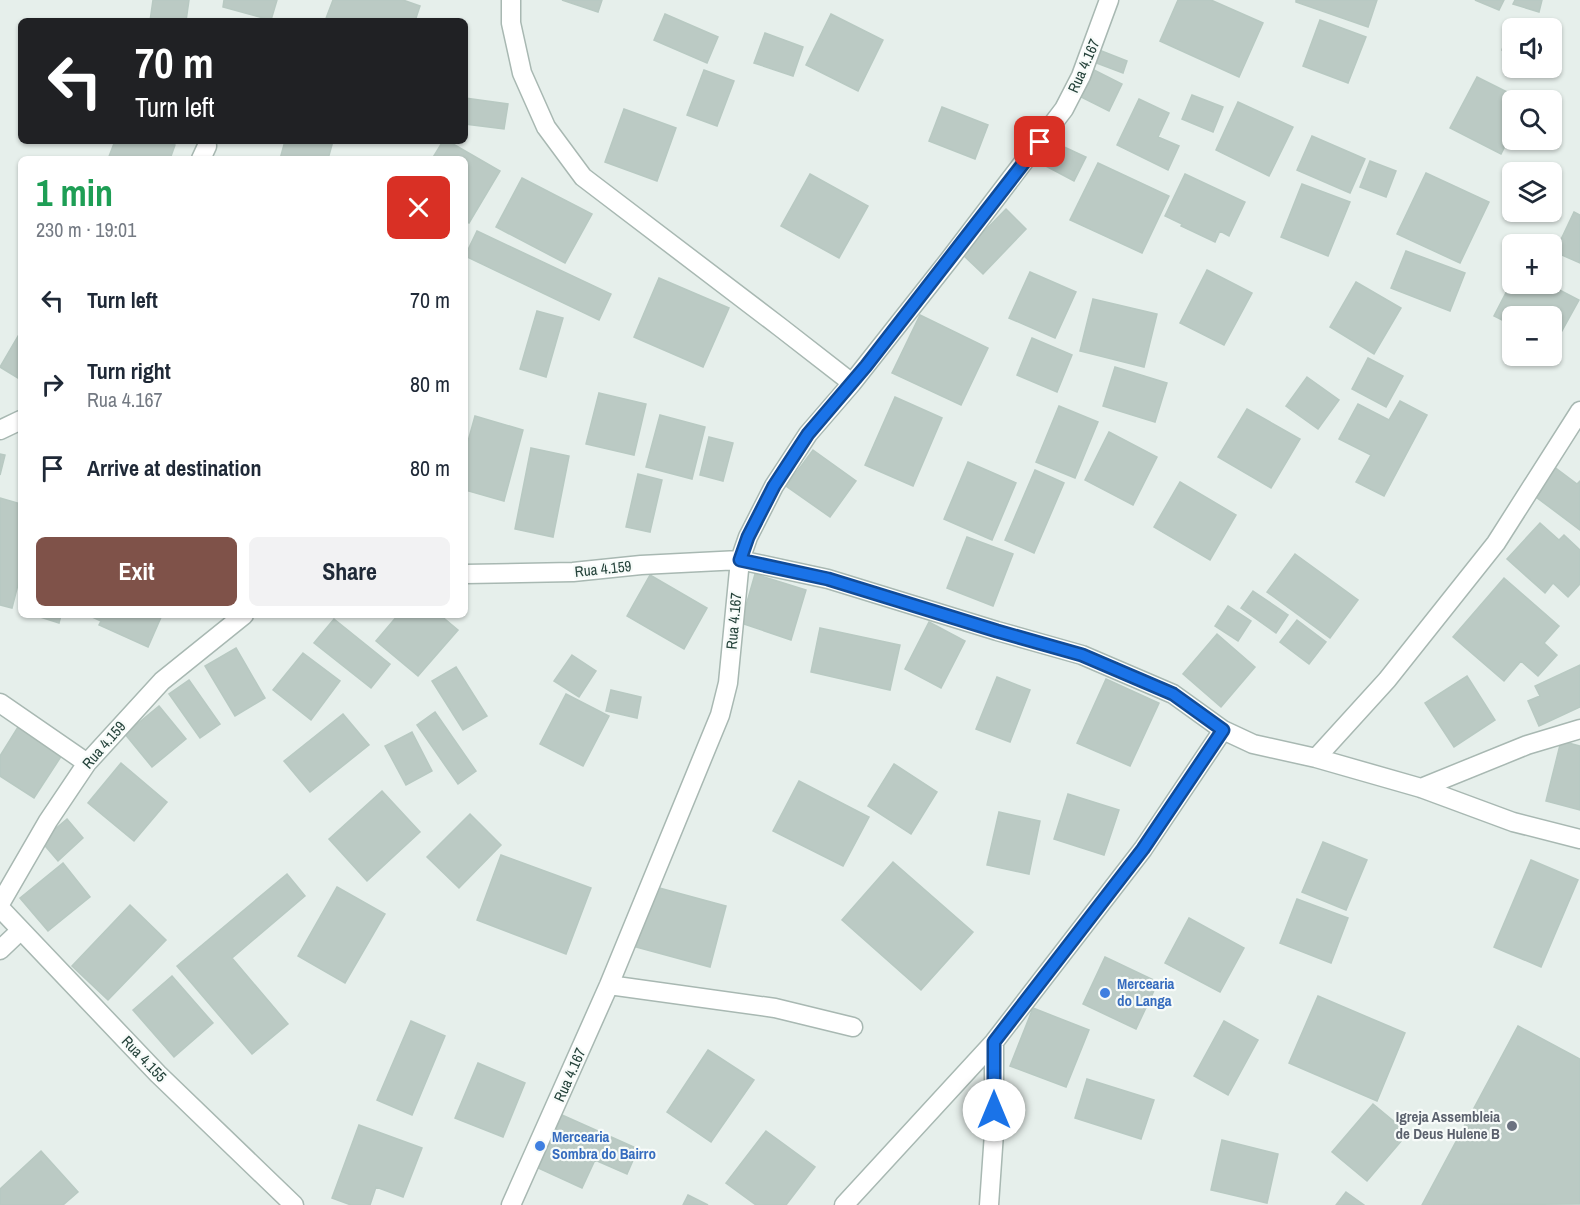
<!DOCTYPE html>
<html lang="en">
<head>
<meta charset="utf-8">
<style>
  :root { --surface:#fff; --page:#f2f2f3; --text:#1f2937; --muted:#747a83; --accent:#7f5249 }
  body { margin:0; font-family:"Archivo Narrow",sans-serif; background:var(--page); color:var(--text); height:100vh; display:flex; flex-direction:column; font-size:22px; white-space:nowrap }
  * { box-sizing:border-box; margin:0 }
  p { font-size:20px; color:var(--muted) }
  .icon { flex:none; width:33px; height:33px; fill:none; stroke:currentColor; stroke-width:2; stroke-linecap:round; stroke-linejoin:round }
  .map { position:relative; flex:1; overflow:hidden }
  .sheet { position:absolute; left:18px; top:156px; width:450px; height:462px; display:flex; flex-direction:column; background:var(--surface); border-radius:9px; box-shadow:0 2px 4px #0004 }
  .sheet>* { flex:none }
  .banner { position:absolute; left:18px; top:18px; width:450px; height:126px; border-radius:9px; box-shadow:0 2px 4px #0004; background:#202124; color:#fff; overflow:hidden }
  .controls { position:absolute; left:1502px; top:18px; display:grid; gap:12px }
  .controls a { display:grid; place-items:center; width:60px; height:60px; border-radius:9px; background:var(--surface); box-shadow:0 2px 4px #0004; font-size:30px }
  .pin { position:absolute; display:grid; place-items:center; width:51px; height:51px; color:#fff; margin:-26px; border-radius:12px; box-shadow:0 3px 9px #0006 }
  .me { position:absolute; width:66px; margin:-33px; rotate:0deg; stroke-linejoin:round; filter:drop-shadow(0 0 4px #0008) }
  .turn { display:flex; align-items:center; gap:21px; height:126px; padding:0 18px; font-size:27px }
  .turn .icon { width:78px; height:78px; stroke-width:2.5 }
  .turn b { display:block; font-size:42px; line-height:51px }
  .round { display:grid; place-items:center; flex:none; width:63px; height:63px; border-radius:9px; background:var(--page) }
  .overview { display:flex; align-items:center; justify-content:space-between; height:102px; padding:0 18px }
  h1 { font-size:36px; font-weight:700; line-height:45px; color:#1e9e55 }
  .button { display:flex; gap:12px; margin-top:auto; padding:12px 18px }
  .button a { flex:1; height:69px; border-radius:9px; background:var(--accent); color:#fff; font-size:24px; font-weight:700; line-height:69px; text-align:center }
  .button a+a { background:var(--page); color:var(--text) }
  ul { padding:0; list-style:none }
  li { display:flex; align-items:center; gap:18px; height:84px; padding:0 18px }
  li div { flex:1 }
  li b { display:block; font-size:22px }
  li em { font-style:normal }
  .map>svg:first-child { display:block }
  .building { fill:#bbcac4; stroke:#b8c9c2; stroke-width:1.5 }
  .lines { fill:none; stroke-linecap:round; stroke-linejoin:round }
  .street-casing { stroke:#a8b8b2; stroke-width:21 }
  .street { stroke:#fff; stroke-width:18 }
  .route-casing { stroke:#114b97; stroke-width:15 }
  .route { stroke:#1a73e8; stroke-width:10 }
  .shop-dot { fill:#3f7fe0; stroke:#f7fbf9; stroke-width:2 }
  .worship-dot { fill:#6b7280; stroke:#f7fbf9; stroke-width:2 }
  .labels { text-anchor:middle; stroke-width:4.5; stroke-linejoin:round; paint-order:stroke }
  .street-label { font-size:15px; fill:#24423a; stroke:#f7fbf9 }
  .shop-label { font-size:15px; font-weight:bold; fill:#366cbe; stroke:#f7fbf9; text-anchor:start }
  .worship-label { font-size:15px; font-weight:bold; fill:#5b616d; stroke:#f7fbf9; text-anchor:end }
</style>
</head>
<body>
<div class="map">
<svg width="1580" height="1205" viewBox="0 0 1580 1205">
  <rect width="100%" height="100%" fill="#e6efeb"/>
  <path class="building" d="M153,0H189L186,21H150Z
    M224,0H277L271,20L223,7Z
    M333,0H403L420,6L415,21H325Z
    M562,0H602L598,12Z
    M1178,0H1211L1263,23L1239,77L1160,41Z
    M1296,0H1377L1368,27L1296,2Z
    M1475,0H1504L1499,10Z
    M1515,0H1542L1539,12L1513,4Z
    M665,14L718,37L707,63L654,40Z
    M831,14L883,40L858,91L806,65Z
    M1320,20L1366,37L1348,83L1303,66Z
    M1509,27L1513,28L1512,54L1502,50Z
    M765,33L803,47L793,76L754,63Z
    M1099,50L1127,61L1123,73L1094,62Z
    M1092,69L1122,84L1109,111L1079,96Z
    M704,70L734,81L717,126L687,115Z
    M1477,77L1523,100H1512V132L1501,154L1450,128Z
    M1192,95L1223,107L1213,132L1182,119Z
    M465,98L508,104L504,129L465,124Z
    M1139,99L1169,113L1158,137L1179,146L1168,170L1117,145Z
    M1238,102L1293,127L1269,176L1216,150Z
    M942,107L988,125L975,159L929,141Z
    M624,109L676,128L657,181L605,162Z
    M1312,136L1365,159L1350,193L1297,170Z
    M1049,140L1086,157L1074,181L1038,162Z
    M115,141H165L175,145L170,159H108Z
    M285,141H333L328,159H280Z
    M443,141H448L500,171L469,223L465,221V159H432Z
    M1370,161L1396,171L1386,197L1360,187Z
    M1098,163L1169,196L1142,253L1070,220Z
    M1426,173L1489,202L1460,263L1397,234Z
    M810,174L868,206L839,258L781,226Z
    M1185,174L1245,202L1229,236L1220,231L1215,242L1181,226L1182,224L1165,216Z
    M522,178L592,214L565,263L496,227Z
    M1302,184L1350,202L1328,256L1281,237Z
    M1006,209L1026,229L983,274L962,254Z
    M1574,212L1580,215V263L1555,252Z
    M477,231L611,294L599,320L465,256Z
    M1406,251L1465,273L1450,311L1391,288Z
    M1207,270L1252,293L1224,345L1180,323Z
    M1030,272L1076,292L1055,338L1009,318Z
    M659,278L729,308L703,367L634,337Z
    M1512,281V284H1548L1579,300L1553,347L1551,346V316H1512V325L1494,316Z
    M1356,282L1401,308L1374,354L1330,327Z
    M1093,299L1157,314L1144,367L1080,351Z
    M537,311L563,318L546,377L520,369Z
    M920,315L988,348L961,405L892,373Z
    M21,331V380L0,367Z
    M1032,338L1072,355L1057,392L1017,375Z
    M1368,358L1403,376L1386,407L1352,389Z
    M1115,367L1167,383L1155,422L1103,406Z
    M1307,377L1339,400L1318,429L1286,406Z
    M599,393L646,404L634,455L586,444Z
    M895,397L942,418L913,486L865,465Z
    M1400,401L1427,415L1384,496L1356,482L1371,455L1339,439L1358,404L1389,420Z
    M1059,406L1098,422L1075,478L1036,462Z
    M1247,409L1300,439L1271,488L1218,457Z
    M660,415L705,427L692,479L646,467Z
    M475,416L523,430L504,501L465,490V452Z
    M1109,432L1157,457L1133,505L1085,480Z
    M709,437L733,443L723,481L700,475Z
    M531,448L569,456L553,537L515,529Z
    M813,450L856,481L830,517L786,486Z
    M0,454L5,455L0,475Z
    M968,462L1016,483L992,540L944,519Z
    M1553,466L1577,484L1580,481V530L1532,494Z
    M1035,470L1064,483L1034,553L1005,540Z
    M638,474L662,480L650,532L626,527Z
    M1180,482L1236,515L1210,560L1154,527Z
    M0,498L21,504V573L12,608L0,605Z
    M1540,523L1559,540L1564,535L1580,550V584L1568,597L1553,583L1545,593L1507,559Z
    M967,537L1013,554L993,606L947,588Z
    M1295,554L1358,600L1330,638L1267,592Z
    M755,574L806,590L791,640L741,623Z
    M650,575L707,608L684,649L627,616Z
    M1504,578L1559,626L1544,643L1557,655L1538,676L1521,661L1504,681L1453,637Z
    M1253,591L1288,615L1276,633L1241,608Z
    M1228,606L1251,621L1238,641L1215,626Z
    M34,615H61L59,623Z
    M88,615H162L148,647L99,625L101,621Z
    M398,615H440L458,630L418,676L376,641Z
    M334,619L390,664L371,688L314,643Z
    M1297,620L1326,642L1309,664L1280,642Z
    M929,622L965,641L941,688L905,669Z
    M820,628L900,645L890,690L811,672Z
    M1217,634L1255,667L1221,707L1183,674Z
    M236,648L265,698L235,716L205,666Z
    M303,653L340,681L311,720L273,690Z
    M572,655L596,671L579,697L554,681Z
    M1580,665V707L1539,726L1528,701L1540,696L1535,686Z
    M456,667L487,716L463,730L432,681Z
    M1467,676L1495,720L1454,747L1425,703Z
    M997,677L1030,690L1010,742L976,729Z
    M1106,679L1159,703L1130,766L1077,743Z
    M189,680L220,724L200,738L169,694Z
    M611,690L641,697L637,718L606,711Z
    M566,694L609,716L583,766L540,744Z
    M159,706L186,739L152,767L125,734Z
    M435,712L476,771L458,784L417,725Z
    M343,714L369,745L310,792L284,761Z
    M18,727L62,755L34,798L0,776V756Z
    M412,732L432,771L406,785L385,746Z
    M1561,741L1580,746V810L1546,801Z
    M121,763L167,802L134,841L88,803Z
    M894,764L937,792L911,834L868,806Z
    M799,781L869,817L843,866L773,831Z
    M382,791L420,832L367,881L329,839Z
    M1068,794L1119,810L1104,855L1054,839Z
    M999,812L1040,821L1029,874L987,865Z
    M470,814L501,845L459,888L427,857Z
    M67,819L83,838L58,861L41,841Z
    M1323,842L1367,860L1346,910L1302,892Z
    M501,855L591,888L566,954L477,920Z
    M1531,860L1578,880L1541,967L1494,947Z
    M893,862L973,932L921,990L842,920Z
    M63,863L90,897L48,931L20,898Z
    M287,874L305,896L232,958L288,1024L252,1054L177,966Z
    M652,886L726,906L710,967L636,947Z
    M337,887L385,914L345,983L298,956Z
    M1297,899L1348,918L1331,963L1280,943Z
    M130,905L166,940L108,1000L72,966Z
    M1189,918L1244,948L1220,992L1165,963Z
    M1105,957L1158,982L1136,1029L1083,1004Z
    M172,976L213,1023L174,1057L133,1010Z
    M1318,996L1405,1033L1377,1101L1289,1063Z
    M1033,1008L1089,1030L1066,1087L1010,1066Z
    M411,1021L445,1036L412,1115L377,1100Z
    M1224,1021L1258,1040L1228,1095L1194,1076Z
    M1518,1026L1580,1059V1204L1422,1205Z
    M708,1050L754,1080L711,1142L667,1112Z
    M478,1063L525,1083L503,1137L455,1118Z
    M1087,1079L1154,1100L1141,1139L1075,1118Z
    M1373,1104L1408,1133L1367,1181L1332,1152Z
    M562,1115L638,1149L627,1174L595,1160L582,1188L538,1168Z
    M359,1125L422,1148L403,1197L376,1187L370,1205H351L332,1198Z
    M766,1131L815,1167L786,1205H756L726,1183Z
    M1222,1140L1278,1154L1267,1203L1211,1190Z
    M41,1151L78,1192L63,1205H0V1189Z
    M1346,1192L1364,1205H1336Z
    M688,1195L708,1205H683Z"/>
  <g class="lines">
    <defs>
      <path id="street" d="M511,0V23L522,73L546,127L583,177L780,327L852,383
        M201,159L207,146
        M0,430L21,420
        M465,574L573,572L641,565L740,560L828,579L997,631L1082,655L1173,694L1223,730L1253,744L1316,758L1421,788L1513,822L1580,839
        M0,703L87,763
        M1316,758L1387,680L1496,543L1580,411
        M1421,788L1527,745L1580,729
        M0,904L48,821L87,763L162,681L244,615
        M0,908L158,1074L294,1205
        M0,950L21,930
        M609,985L775,1008L853,1027
        M511,1205L609,985L720,715L728,683L740,560L748,537L774,486L808,434L852,383L949,260L1064,109L1081,76L1109,0
        M844,1205L994,1042L1143,849L1223,730
        M989,1205L994,1133V1042"/>
    </defs>
    <use href="#street" class="street-casing"/>
    <use href="#street" class="street"/>
  </g>
  <g class="lines">
    <defs>
      <path id="route" d="M994,1110V1042L1143,849L1223,730L1173,694L1082,655L997,631L828,579L740,560L748,537L774,486L808,434L866,366L1040,142"/>
    </defs>
    <use href="#route" class="route-casing"/>
    <use href="#route" class="route"/>
  </g>
  <g class="shop-dot">
    <circle cx="1105" cy="993" r="6"/>
    <circle cx="540" cy="1146" r="6"/>
  </g>
  <circle class="worship-dot" cx="1512" cy="1126" r="6"/>
  <g class="labels">
    <g class="street-label">
      <text transform="translate(1084 66) rotate(-66)" y="5">Rua 4.167</text>
      <text transform="translate(603 569) rotate(-6)" y="5">Rua 4.159</text>
      <text transform="translate(734 621) rotate(-85)" y="5">Rua 4.167</text>
      <text transform="translate(104 745) rotate(-49)" y="5">Rua 4.159</text>
      <text transform="translate(144 1059) rotate(46)" y="5">Rua 4.155</text>
      <text transform="translate(570 1075) rotate(-66)" y="5">Rua 4.167</text>
    </g>
    <g class="shop-label">
      <text x="1117" y="989">Mercearia<tspan x="1117" dy="17">do Langa</tspan></text>
      <text x="552" y="1142">Mercearia<tspan x="552" dy="17">Sombra do Bairro</tspan></text>
    </g>
    <g class="worship-label">
      <text x="1500" y="1122">Igreja Assembleia<tspan x="1500" dy="17">de Deus Hulene B</tspan></text>
    </g>
  </g>
</svg>
<div class="controls">
<a><svg class="icon" aria-label="sound" viewBox="0 0 24 24"><path d="M4 9h4l5-4v14l-5-4H4zM17 9q2 3 0 6"/></svg></a>
<a><svg class="icon" aria-label="search" viewBox="0 0 24 24"><circle cx="10" cy="10" r="6"/><path d="M15 15l6 6"/></svg></a>
<a><svg class="icon" aria-label="layers" viewBox="0 0 24 24"><path d="M12 4l9 5-9 5-9-5zM3 14l9 5 9-5"/></svg></a>
<a>+</a>
<a>−</a>
</div>
<div class="pin" style="left:1040px;top:142px;background:#d93025"><svg class="icon" aria-label="arrive" viewBox="0 0 24 24"><path d="M6 21V4h12l-3 4 3 4H6"/></svg></div>
<svg class="me" style="left:994px;top:1110px" viewBox="-20 -20 40 40"><circle r="19" fill="#fff"/><path d="M0-13L10 11 0 6-10 11z" fill="#1a73e8"/></svg>
<div class="banner">
<div class="turn"><svg class="icon" aria-label="left" viewBox="0 0 24 24"><path d="M17 20v-9H6M10 6l-5 5 5 5"/></svg><div><b>70 m</b>Turn left</div></div>
</div>
<section class="sheet">
<div class="overview"><div><h1>1 min</h1><p>230 m · 19:01</p></div><a class="round" style="background:#d93025;color:#fff"><svg class="icon" aria-label="close" viewBox="0 0 24 24"><path d="M6 6l12 12M18 6L6 18"/></svg></a></div>
<ul>
<li><svg class="icon" aria-label="left" viewBox="0 0 24 24"><path d="M17 20v-9H6M10 6l-5 5 5 5"/></svg><div><b>Turn left</b></div><em>70 m</em></li>
<li><svg class="icon" aria-label="right" viewBox="0 0 24 24"><path d="M7 20v-9h11M14 6l5 5-5 5"/></svg><div><b>Turn right</b><p>Rua 4.167</p></div><em>80 m</em></li>
<li><svg class="icon" aria-label="arrive" viewBox="0 0 24 24"><path d="M6 21V4h12l-3 4 3 4H6"/></svg><div><b>Arrive at destination</b></div><em>80 m</em></li>
</ul>
<div class="button"><a>Exit</a><a>Share</a></div>
</section>
</div>
</body>
</html>
